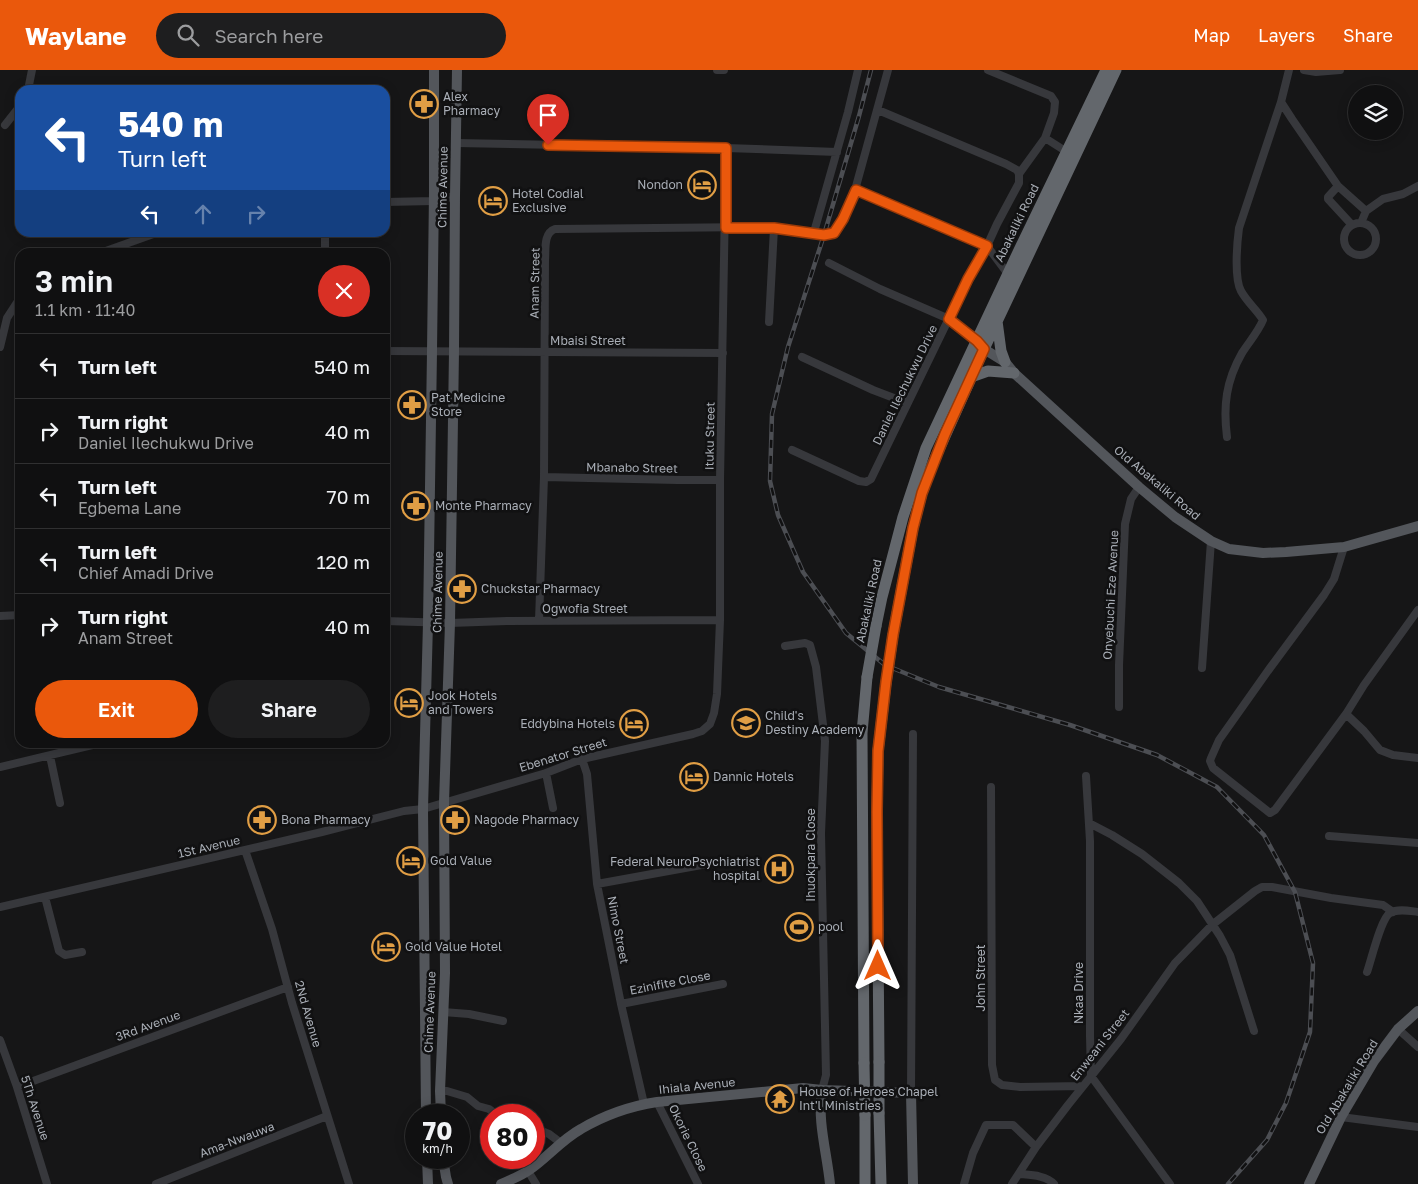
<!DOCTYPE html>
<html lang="en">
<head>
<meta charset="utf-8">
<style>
  :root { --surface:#101011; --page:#1e1e1f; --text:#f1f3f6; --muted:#9c9d9f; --line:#303031; --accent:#ea580c }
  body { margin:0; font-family:"Golos Text",sans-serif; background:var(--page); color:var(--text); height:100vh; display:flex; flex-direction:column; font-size:19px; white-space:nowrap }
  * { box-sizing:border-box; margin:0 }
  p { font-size:16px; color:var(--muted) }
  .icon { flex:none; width:28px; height:28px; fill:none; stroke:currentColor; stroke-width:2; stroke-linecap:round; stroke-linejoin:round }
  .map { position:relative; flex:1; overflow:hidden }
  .sheet { position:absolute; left:15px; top:178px; width:375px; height:500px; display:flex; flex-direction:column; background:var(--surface); border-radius:15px; box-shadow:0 2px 12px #0003,0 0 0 1px var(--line) }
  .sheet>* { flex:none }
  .hud { position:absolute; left:15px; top:15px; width:375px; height:152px; border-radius:15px; box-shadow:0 2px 12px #0003,0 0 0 1px var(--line); background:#1a4fa0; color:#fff; overflow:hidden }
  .fabs { position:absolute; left:1348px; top:15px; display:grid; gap:10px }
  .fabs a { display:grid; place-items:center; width:55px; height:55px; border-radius:50%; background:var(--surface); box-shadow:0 2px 12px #0003,0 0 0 1px var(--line); font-size:25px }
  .speed { position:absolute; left:405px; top:1034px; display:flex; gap:10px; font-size:25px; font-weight:700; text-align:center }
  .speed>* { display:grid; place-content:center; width:65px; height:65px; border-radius:50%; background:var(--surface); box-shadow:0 2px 12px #0003,0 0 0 1px var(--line); line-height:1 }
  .speed small { font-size:12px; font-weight:400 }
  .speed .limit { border:8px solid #d22; background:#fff; color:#111 }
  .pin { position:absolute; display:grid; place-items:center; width:42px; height:42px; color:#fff; margin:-51px -21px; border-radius:50% 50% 50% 0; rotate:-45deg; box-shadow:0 0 5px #0007 }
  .pin .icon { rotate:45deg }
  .me { position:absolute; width:55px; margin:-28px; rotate:0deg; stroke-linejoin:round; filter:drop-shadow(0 0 4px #0008) }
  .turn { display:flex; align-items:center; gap:18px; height:105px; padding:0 20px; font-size:22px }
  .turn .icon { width:65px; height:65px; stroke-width:2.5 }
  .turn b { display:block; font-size:35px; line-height:42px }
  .lanes { display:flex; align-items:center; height:48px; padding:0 20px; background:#0003; justify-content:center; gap:25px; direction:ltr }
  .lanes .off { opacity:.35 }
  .round { display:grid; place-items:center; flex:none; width:52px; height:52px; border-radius:26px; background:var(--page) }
  .headline { display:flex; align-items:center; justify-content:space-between; height:85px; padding:0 20px }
  h1 { font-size:30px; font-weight:600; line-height:38px }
  .cta { display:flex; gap:10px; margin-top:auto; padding:10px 20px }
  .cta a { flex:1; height:58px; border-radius:30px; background:var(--accent); color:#fff; font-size:20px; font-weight:600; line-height:58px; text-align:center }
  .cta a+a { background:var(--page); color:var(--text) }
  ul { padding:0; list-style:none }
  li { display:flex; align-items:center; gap:15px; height:65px; padding:0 20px; border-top:1px solid var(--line) }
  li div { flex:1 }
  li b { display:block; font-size:19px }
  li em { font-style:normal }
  header { display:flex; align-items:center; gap:30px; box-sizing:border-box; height:70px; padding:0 25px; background:var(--accent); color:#fff }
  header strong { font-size:24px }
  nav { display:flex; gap:28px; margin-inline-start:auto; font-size:18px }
  .search { width:350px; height:45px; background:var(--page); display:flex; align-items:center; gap:12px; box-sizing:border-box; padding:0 18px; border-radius:28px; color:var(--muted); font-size:19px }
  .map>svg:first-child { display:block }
  .water { fill:#2f373c }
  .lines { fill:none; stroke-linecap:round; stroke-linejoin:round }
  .minor { stroke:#37383c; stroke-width:8 }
  .major { stroke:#53565b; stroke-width:10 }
  .highway { stroke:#63676c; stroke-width:11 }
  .rail-casing { stroke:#4c4e53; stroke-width:4.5 }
  .rail { stroke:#111112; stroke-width:2.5; stroke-dasharray:8; stroke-linecap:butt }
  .highway-bridge { stroke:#63676c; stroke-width:11 }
  .route-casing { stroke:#983908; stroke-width:12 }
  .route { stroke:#ea580c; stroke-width:9 }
  .labels { text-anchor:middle; stroke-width:5; stroke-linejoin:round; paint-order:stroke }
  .poi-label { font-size:12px; fill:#a9aeb6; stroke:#111112; text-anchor:start }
  .street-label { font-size:12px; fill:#a9aeb6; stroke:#111112 }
</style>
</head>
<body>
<header>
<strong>Waylane</strong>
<div class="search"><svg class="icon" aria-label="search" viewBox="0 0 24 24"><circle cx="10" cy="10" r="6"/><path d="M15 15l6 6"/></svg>Search here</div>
<nav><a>Map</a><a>Layers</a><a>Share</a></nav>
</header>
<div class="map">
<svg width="1418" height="1114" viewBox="0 0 1418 1114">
  <rect width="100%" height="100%" fill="#161617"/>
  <path class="water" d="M803,851L808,854L807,858L792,862L790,855Z"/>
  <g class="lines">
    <path class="minor" d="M717,0H724
      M988,0L1051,26L1055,32L1054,43L1045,68L1067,82
      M1289,0L1281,32L1292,49L1338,116L1328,127V129L1352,155
      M1304,0L1316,2L1340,0
      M28,20L32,0
      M5,55L20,36
      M456,73L726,78L837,82
      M1019,104L1045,68
      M1338,116L1366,141L1361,153
      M855,120L987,176L1008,204
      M385,132L434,131L455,126
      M1366,141L1383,129L1403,124L1418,116
      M1344 169a16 16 0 1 1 32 0a16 16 0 1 1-32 0Z
      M814,162L848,42L858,0
      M103,182L159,162
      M325,182V162
      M829,193L880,219L949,249L977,271
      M769,252L774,158
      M0,277L7,248L20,228
      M385,281L723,283
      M802,287L873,320L907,333
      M1227,367C1223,336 1226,311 1242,283C1249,272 1258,262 1263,250C1257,240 1247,232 1241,221C1234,208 1237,173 1239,158L1281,32
      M792,380L859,411L866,412L871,409L968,209L987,176L997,154L1019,113V104L1017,100L1006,94L878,40
      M544,407L678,410H720
      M1344,477L1334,509L1324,525L1270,598L1219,670L1211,688L1210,691L1213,698L1270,743L1275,740L1346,644L1364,661L1380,680L1393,685L1418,688
      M0,546L20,545
      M385,551L450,553L507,551L720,550
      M539,551L544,407L545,190C546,180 543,163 555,159L755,157L774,158L824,165L834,163L843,149L855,120L888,0
      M785,576L805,573L810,575L816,597L825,671L821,763L826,1005L822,1020
      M1202,598L1211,471
      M1119,637V595L1125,454L1131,429L1139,417
      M1346,644L1364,615L1418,540
      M50,686L60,733
      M582,689L587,704L597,814L621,934L644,1034
      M0,697L105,672
      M546,703L553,738
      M1086,706L1090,771V966L1091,1006L1170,1114
      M991,717L992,995L995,1010L1002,1015L1020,1017L1083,1016
      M1089,753L1112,765L1142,784L1179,813L1197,831L1220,866L1230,885L1254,961
      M1329,766L1418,773
      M245,780L272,859L292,933L349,1114
      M597,814L718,792
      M45,827L59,881L65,885L82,882
      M0,837L322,762L404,741L423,739L546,703L582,689L693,664L702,661L710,654L714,643L717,624L720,550V410L726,78
      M1367,902C1371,891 1381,848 1390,843C1398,838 1410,841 1418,842
      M621,934L723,914
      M443,942L469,944L503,951
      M1398,959L1418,977
      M0,970L17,1017L47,1114
      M17,1017L288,917
      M440,1021H447L467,1027L478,1036L489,1039L497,1045
      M911,1023L913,664
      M657,1032L698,1114
      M1341,1047L1418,1057
      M534,1058L549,1064L561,1073
      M528,1101L536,1114
      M1019,1104C1030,1105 1046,1105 1054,1114
      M156,1114L327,1046
      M964,1114L973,1083L986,1055H1013L1036,1077
      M1012,1114L1036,1077L1068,1035L1121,969L1175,893L1212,855L1255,821L1262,817H1272L1331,828L1383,835L1393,842"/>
    <path class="major" d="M980,274L984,279L1005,292L1014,303L1139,417L1175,447L1211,471L1229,479L1263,483L1286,482L1344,477L1418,456
      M822,1020C817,1051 827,1083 830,1114
      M426,1045L423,739L428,553L432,281L434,122V0
      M441,1045L440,1021L445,903L444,733L450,553L454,281L455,126L457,0
      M427,1088L428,1114
      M443,1088L446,1107L448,1114
      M501,1114C510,1110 521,1106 529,1100C547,1088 561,1070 581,1059C603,1046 631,1036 657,1032L803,1018L822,1020L911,1023L913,1114
      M1309,1114L1341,1047L1374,991L1398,959L1418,941"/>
    <path class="highway" d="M997,251L1001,281L1005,292
      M971,307L988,301L1014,303
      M876,556L882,527L903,447L926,378L1020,178L1106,0
      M893,565L913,458L922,423L933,393L984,279L1116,0
      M879,992L877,742L878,681L886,613
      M864,993L862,663L867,607
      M879,1043L881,1114
      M865,1045V1114"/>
    <defs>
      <path id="rail" d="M871,0L859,46L824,165L788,277L772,344L770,411L778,445L803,502L846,563L885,595L939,617L1070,655L1157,685L1217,717L1264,765L1295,822L1313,893L1310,962L1286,1033L1267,1070L1228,1114"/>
    </defs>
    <use href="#rail" class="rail-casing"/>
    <use href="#rail" class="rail"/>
    <path class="highway-bridge" d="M867,607L876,556
      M886,613L893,565
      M864,993L865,1045
      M879,1043V992"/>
  </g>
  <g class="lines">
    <defs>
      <path id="route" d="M548,75L726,78V158H774L824,165L834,163L843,149L856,120L987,176L968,209L949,249L977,271L984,279L945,364L922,423L913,458L893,565L886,612L878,681L877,742L878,896"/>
    </defs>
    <use href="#route" class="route-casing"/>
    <use href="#route" class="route"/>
  </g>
  <defs>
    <symbol id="pharmacy-ring" viewBox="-11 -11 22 22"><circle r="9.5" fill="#111112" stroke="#e09e45" stroke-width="1.5"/><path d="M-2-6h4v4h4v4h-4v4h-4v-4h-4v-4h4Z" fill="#e09e45"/></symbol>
    <symbol id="hotel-ring" viewBox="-11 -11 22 22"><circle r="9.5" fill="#111112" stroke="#e09e45" stroke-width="1.5"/><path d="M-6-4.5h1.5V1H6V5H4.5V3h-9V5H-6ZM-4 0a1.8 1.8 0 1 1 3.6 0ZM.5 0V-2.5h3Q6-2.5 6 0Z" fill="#e09e45"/></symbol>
    <symbol id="school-ring" viewBox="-11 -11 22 22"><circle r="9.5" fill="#111112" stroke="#e09e45" stroke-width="1.5"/><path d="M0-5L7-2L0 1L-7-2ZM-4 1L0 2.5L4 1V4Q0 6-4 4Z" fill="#e09e45"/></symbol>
    <symbol id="hospital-ring" viewBox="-11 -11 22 22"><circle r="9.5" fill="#111112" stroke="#e09e45" stroke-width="1.5"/><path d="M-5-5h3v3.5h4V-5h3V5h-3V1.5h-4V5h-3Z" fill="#e09e45"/></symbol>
    <symbol id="stadium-ring" viewBox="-11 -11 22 22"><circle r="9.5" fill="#111112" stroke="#e09e45" stroke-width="1.5"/><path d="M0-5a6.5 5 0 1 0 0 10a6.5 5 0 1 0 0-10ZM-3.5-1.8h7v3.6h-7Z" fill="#e09e45"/></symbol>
    <symbol id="temple-ring" viewBox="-11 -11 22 22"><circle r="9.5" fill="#111112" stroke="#e09e45" stroke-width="1.5"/><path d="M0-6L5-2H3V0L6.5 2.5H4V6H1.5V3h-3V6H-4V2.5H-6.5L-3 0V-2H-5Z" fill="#e09e45"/></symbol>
  </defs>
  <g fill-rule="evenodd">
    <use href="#pharmacy-ring" x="408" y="18" width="32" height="32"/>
    <use href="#hotel-ring" x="686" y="99" width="32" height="32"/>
    <use href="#hotel-ring" x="477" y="115" width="32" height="32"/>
    <use href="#pharmacy-ring" x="396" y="319" width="32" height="32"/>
    <use href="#pharmacy-ring" x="400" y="420" width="32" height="32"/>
    <use href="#pharmacy-ring" x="446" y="503" width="32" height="32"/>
    <use href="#hotel-ring" x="393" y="617" width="32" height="32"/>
    <use href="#school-ring" x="730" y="637" width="32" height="32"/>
    <use href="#hotel-ring" x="618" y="638" width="32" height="32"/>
    <use href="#hotel-ring" x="678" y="691" width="32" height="32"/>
    <use href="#pharmacy-ring" x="246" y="734" width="32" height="32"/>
    <use href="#pharmacy-ring" x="439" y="734" width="32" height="32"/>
    <use href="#hotel-ring" x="395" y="775" width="32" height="32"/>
    <use href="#hospital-ring" x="763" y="783" width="32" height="32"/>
    <use href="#stadium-ring" x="783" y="841" width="32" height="32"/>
    <use href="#hotel-ring" x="370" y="861" width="32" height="32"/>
    <use href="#temple-ring" x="764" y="1013" width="32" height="32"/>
  </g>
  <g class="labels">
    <g class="poi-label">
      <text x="443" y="31">Alex<tspan x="443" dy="14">Pharmacy</tspan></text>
      <text x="683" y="119" text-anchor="end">Nondon</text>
      <text x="512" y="128">Hotel Codial<tspan x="512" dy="14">Exclusive</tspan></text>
      <text x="431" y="332">Pat Medicine<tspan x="431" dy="14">Store</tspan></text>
      <text x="435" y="440">Monte Pharmacy</text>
      <text x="481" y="523">Chuckstar Pharmacy</text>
      <text x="428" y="630">Jook Hotels<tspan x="428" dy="14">and Towers</tspan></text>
      <text x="765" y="650">Child's<tspan x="765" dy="14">Destiny Academy</tspan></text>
      <text x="615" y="658" text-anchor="end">Eddybina Hotels</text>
      <text x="713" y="711">Dannic Hotels</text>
      <text x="281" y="754">Bona Pharmacy</text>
      <text x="474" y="754">Nagode Pharmacy</text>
      <text x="430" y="795">Gold Value</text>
      <text x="760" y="796" text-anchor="end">Federal NeuroPsychiatrist<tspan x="760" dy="14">hospital</tspan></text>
      <text x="818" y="861">pool</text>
      <text x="405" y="881">Gold Value Hotel</text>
      <text x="799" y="1026">House of Heroes Chapel<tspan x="799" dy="14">Int'l Ministries</tspan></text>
    </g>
    <g class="street-label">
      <text transform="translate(443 117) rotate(-89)" y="4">Chime Avenue</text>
      <text transform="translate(1017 153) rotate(-64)" y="4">Abakaliki Road</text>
      <text transform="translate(535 213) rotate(-89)" y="4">Anam Street</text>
      <text x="588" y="275">Mbaisi Street</text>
      <text transform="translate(905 315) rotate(-64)" y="4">Daniel Ilechukwu Drive</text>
      <text transform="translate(710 366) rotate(-89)" y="4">Ituku Street</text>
      <text transform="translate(632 398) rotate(1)" y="4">Mbanabo Street</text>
      <text transform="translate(1157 413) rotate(40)" y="4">Old Abakaliki Road</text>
      <text transform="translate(438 522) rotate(-89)" y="4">Chime Avenue</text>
      <text transform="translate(1111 525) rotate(-87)" y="4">Onyebuchi Eze Avenue</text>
      <text transform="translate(869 531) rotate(-78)" y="4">Abakaliki Road</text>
      <text x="585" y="543">Ogwofia Street</text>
      <text transform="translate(563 685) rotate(-17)" y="4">Ebenator Street</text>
      <text transform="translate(209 777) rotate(-13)" y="4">1St Avenue</text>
      <text transform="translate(811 785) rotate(-90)" y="4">Ihuokpara Close</text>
      <text transform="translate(618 860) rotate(79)" y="4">Nimo Street</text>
      <text transform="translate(981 908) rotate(-90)" y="4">John Street</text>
      <text transform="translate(670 913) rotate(-11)" y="4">Ezinifite Close</text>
      <text transform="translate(1079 923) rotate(-90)" y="4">Nkaa Drive</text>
      <text transform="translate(430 942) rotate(-88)" y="4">Chime Avenue</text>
      <text transform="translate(308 944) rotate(74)" y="4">2Nd Avenue</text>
      <text transform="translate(148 956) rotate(-20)" y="4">3Rd Avenue</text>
      <text transform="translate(1100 975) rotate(-52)" y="4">Enweani Street</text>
      <text transform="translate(697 1016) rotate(-6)" y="4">Ihiala Avenue</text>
      <text transform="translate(1347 1017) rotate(-59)" y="4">Old Abakaliki Road</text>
      <text transform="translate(35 1038) rotate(72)" y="4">5Th Avenue</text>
      <text transform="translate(688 1068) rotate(64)" y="4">Okorie Close</text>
      <text transform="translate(237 1070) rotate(-21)" y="4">Ama-Nwauwa</text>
    </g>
  </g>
</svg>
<div class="fabs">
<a><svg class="icon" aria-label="layers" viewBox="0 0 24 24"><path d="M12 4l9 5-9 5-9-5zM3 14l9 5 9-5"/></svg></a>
</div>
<div class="speed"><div>70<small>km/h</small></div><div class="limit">80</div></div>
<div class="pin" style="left:548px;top:75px;background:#d93025"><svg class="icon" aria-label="arrive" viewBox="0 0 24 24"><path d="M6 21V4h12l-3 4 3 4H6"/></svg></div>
<svg class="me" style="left:878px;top:896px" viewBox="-20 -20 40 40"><path d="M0-17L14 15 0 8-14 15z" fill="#ea580c" stroke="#fff" stroke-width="4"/></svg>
<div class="hud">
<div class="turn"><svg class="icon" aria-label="left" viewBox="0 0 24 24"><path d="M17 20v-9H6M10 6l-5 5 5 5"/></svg><div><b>540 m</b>Turn left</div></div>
<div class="lanes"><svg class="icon" aria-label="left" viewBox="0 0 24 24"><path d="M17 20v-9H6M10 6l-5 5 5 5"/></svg><svg class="icon off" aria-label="ahead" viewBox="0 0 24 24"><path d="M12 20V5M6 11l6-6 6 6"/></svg><svg class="icon off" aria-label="right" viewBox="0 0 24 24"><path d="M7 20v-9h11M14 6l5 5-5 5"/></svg></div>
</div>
<section class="sheet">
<div class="headline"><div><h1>3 min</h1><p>1.1 km · 11:40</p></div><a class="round" style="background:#d93025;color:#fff"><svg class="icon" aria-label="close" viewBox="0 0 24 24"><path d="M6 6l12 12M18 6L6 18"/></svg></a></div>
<ul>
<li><svg class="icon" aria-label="left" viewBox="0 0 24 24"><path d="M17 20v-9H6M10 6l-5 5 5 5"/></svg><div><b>Turn left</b></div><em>540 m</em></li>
<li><svg class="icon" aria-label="right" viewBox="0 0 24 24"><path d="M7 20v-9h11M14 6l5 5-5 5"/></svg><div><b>Turn right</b><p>Daniel Ilechukwu Drive</p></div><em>40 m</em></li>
<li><svg class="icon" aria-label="left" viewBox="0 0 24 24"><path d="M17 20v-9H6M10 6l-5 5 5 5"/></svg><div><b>Turn left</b><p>Egbema Lane</p></div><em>70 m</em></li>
<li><svg class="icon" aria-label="left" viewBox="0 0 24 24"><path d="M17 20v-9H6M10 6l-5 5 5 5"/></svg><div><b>Turn left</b><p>Chief Amadi Drive</p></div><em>120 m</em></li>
<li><svg class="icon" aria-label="right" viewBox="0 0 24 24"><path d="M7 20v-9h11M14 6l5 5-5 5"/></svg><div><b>Turn right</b><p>Anam Street</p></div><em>40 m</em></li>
</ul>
<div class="cta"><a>Exit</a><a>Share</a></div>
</section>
</div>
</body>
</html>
